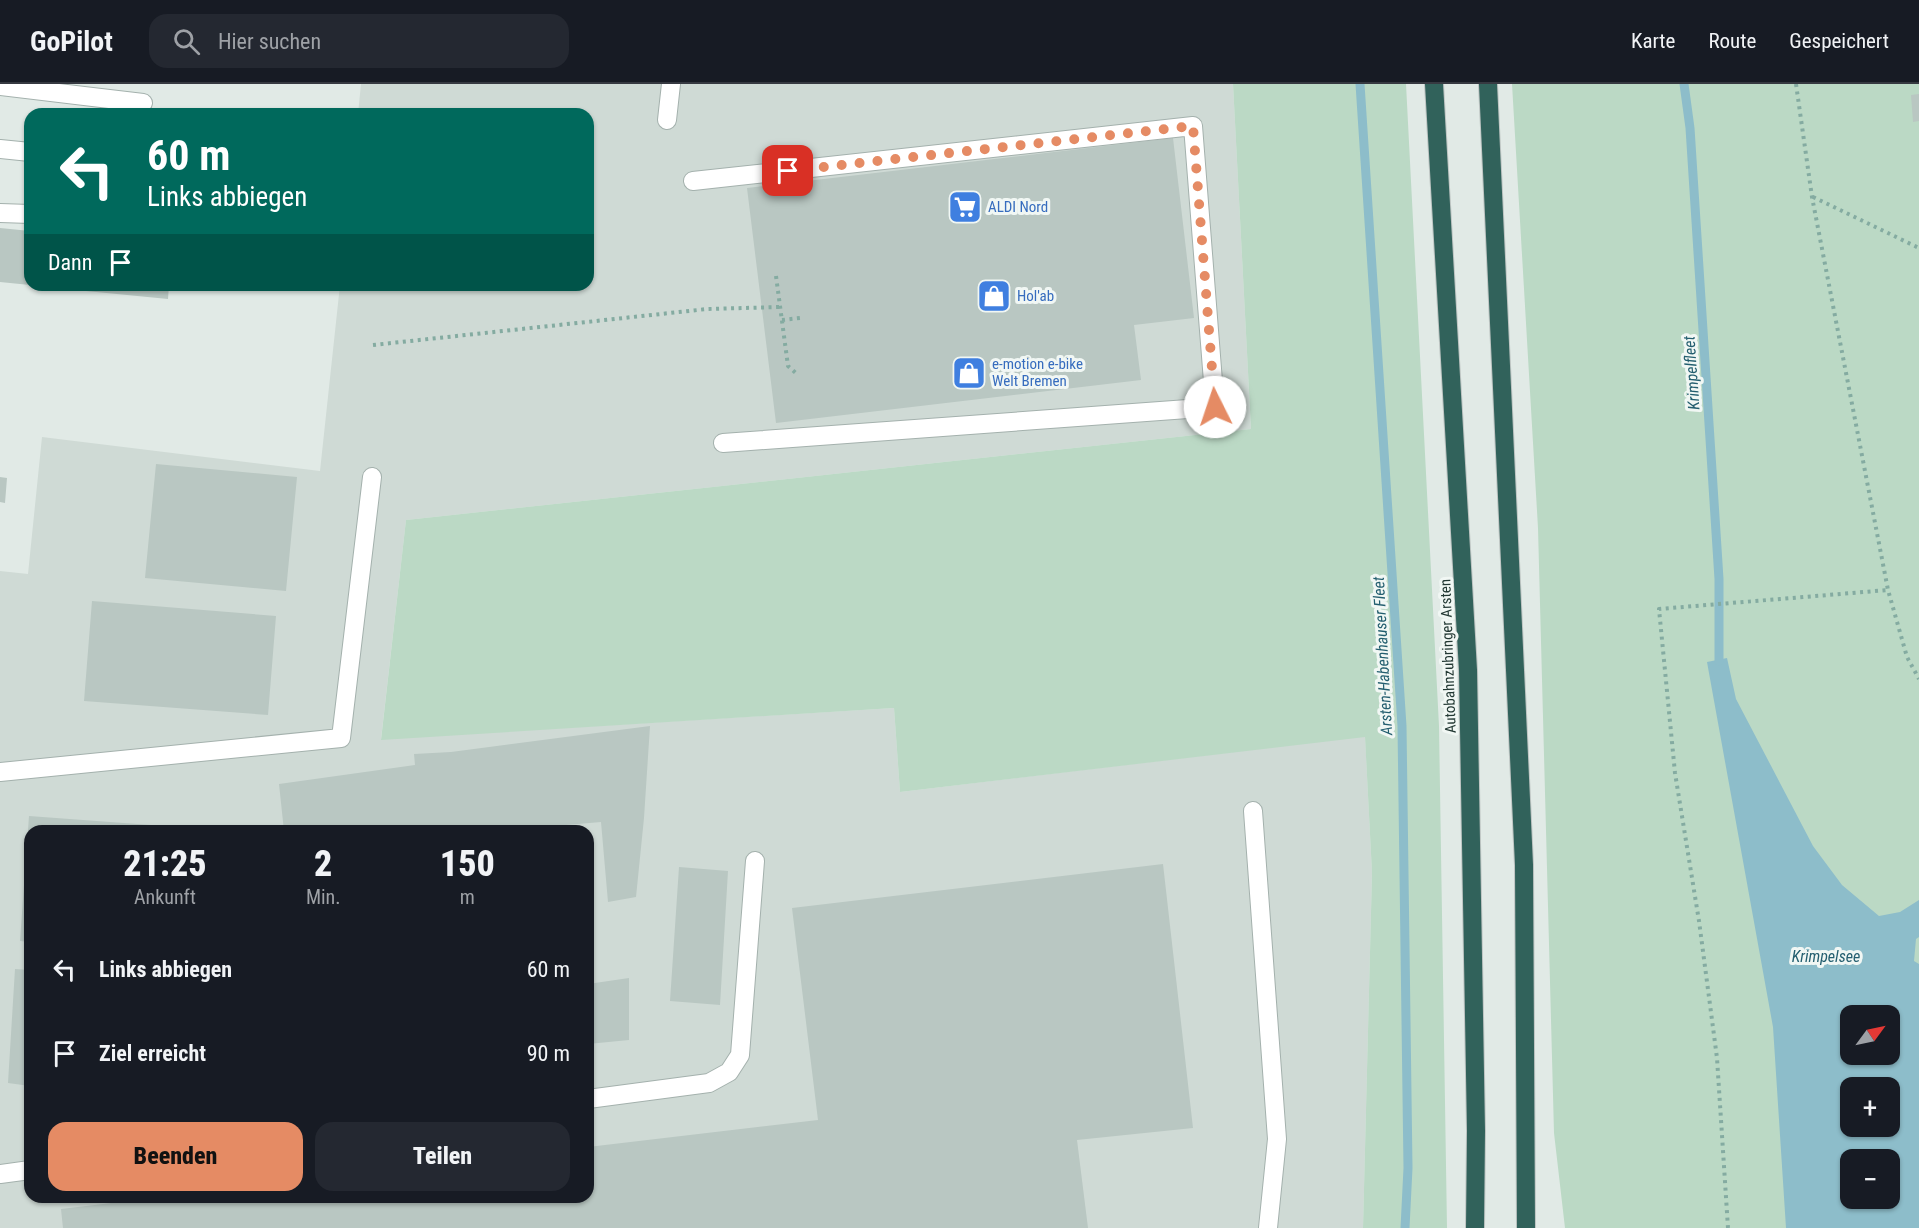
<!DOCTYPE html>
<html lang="de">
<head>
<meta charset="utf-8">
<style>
  :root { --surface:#171b24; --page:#242831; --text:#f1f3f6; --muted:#9ea1a6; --line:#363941; --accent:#e58b64 }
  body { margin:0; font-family:"Roboto Condensed",sans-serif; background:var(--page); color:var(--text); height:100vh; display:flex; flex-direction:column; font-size:22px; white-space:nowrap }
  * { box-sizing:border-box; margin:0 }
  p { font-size:20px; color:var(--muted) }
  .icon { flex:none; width:33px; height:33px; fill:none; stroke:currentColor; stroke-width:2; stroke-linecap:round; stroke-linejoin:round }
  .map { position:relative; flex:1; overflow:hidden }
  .drawer { position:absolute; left:24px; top:741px; width:570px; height:378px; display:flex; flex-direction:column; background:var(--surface); border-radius:18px; box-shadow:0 2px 4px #0004 }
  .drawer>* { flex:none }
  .hud { position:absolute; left:24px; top:24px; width:570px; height:183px; border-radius:18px; box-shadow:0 2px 4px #0004; background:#00695c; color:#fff; overflow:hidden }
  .needle { width:39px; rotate:57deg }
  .tools { position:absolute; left:1840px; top:921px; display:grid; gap:12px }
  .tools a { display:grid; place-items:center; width:60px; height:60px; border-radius:12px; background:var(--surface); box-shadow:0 2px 4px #0004; font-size:30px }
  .pin { position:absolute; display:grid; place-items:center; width:51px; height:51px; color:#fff; margin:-26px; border-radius:12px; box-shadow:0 3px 9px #0006 }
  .me { position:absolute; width:66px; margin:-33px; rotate:356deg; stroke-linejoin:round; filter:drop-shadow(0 0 4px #0008) }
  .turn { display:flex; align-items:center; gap:21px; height:126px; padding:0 24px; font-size:27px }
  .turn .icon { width:78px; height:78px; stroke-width:2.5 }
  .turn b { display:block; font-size:42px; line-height:51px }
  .then { display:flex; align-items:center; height:57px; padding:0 24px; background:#0003; gap:12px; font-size:22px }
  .eta { display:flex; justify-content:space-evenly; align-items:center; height:102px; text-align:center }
  .eta b { font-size:36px; font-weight:800; line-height:42px }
  .cta { display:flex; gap:12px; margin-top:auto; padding:12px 24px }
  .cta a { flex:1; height:69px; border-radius:18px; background:var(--accent); color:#111; font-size:24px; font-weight:800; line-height:69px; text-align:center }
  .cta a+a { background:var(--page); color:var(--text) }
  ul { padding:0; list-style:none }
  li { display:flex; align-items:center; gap:18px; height:84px; padding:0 24px }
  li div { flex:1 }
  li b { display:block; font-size:22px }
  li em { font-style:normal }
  header { display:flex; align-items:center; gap:36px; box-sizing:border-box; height:84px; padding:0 30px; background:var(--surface); border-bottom:2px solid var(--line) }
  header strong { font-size:28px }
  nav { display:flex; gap:33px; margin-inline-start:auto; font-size:21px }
  .search { width:420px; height:54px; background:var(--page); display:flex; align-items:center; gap:15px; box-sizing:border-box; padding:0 21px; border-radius:18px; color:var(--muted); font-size:22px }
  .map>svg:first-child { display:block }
  .built { fill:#cfdad5; fill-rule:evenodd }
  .green { fill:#bbd9c5; fill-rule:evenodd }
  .water { fill:#8dbdca; fill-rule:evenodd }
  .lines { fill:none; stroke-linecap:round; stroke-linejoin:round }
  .stream { stroke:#8dbdca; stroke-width:9 }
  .building { fill:#b9c7c2 }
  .minor-casing { stroke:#a4b1ad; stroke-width:20 }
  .highway-casing { stroke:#bdc4c2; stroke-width:20 }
  .path { stroke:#84aba1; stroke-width:4; stroke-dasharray:3 4.5; stroke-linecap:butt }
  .minor { stroke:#fff; stroke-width:18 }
  .highway { stroke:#31625b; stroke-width:18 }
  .route { stroke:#e58b64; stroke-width:10; stroke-dasharray:0 18 }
  .labels { text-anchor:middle; stroke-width:6; stroke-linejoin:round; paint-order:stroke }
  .shop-label { font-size:15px; fill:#366cbe; stroke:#f1f7f4; text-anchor:start }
  .street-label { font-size:15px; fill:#233934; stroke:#f1f7f4 }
  .water-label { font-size:16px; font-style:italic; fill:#235e6f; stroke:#f1f7f4 }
</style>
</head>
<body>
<header>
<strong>GoPilot</strong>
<div class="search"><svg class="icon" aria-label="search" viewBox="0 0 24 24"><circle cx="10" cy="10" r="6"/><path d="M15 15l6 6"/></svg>Hier suchen</div>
<nav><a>Karte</a><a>Route</a><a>Gespeichert</a></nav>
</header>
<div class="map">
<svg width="1919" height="1144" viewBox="0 0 1919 1144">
  <rect width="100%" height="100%" fill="#e1eae6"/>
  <path class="built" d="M361,0H1233L1251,345L406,436L381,655L894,624L900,708L1365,652L1372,789L1363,1144H0V487L28,490L42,353L320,387L340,201H588V30H358ZM30,747H588V1113H30Z"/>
  <path class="green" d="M1233,0H1406L1439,642L1447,1144H1363L1372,789L1365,653L900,708L894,624L381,656L406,436L1251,345Z
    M1512,0H1919V1144H1565L1554,1049L1538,444ZM1851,932H1890V970H1851ZM1851,1004H1890V1042H1851ZM1851,1076H1890V1114H1851Z"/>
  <path class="water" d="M1727,574L1736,615L1813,762L1842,801L1879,832L1900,828L1919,816V853L1916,855L1914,877L1919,880V1144H1786L1773,943L1707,578ZM1851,932H1890V970H1851ZM1851,1004H1890V1042H1851ZM1851,1076H1890V1114H1851Z"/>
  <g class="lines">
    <path class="stream" d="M1360,0L1402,642L1408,1084L1405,1144
      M1684,0L1690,44L1719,495V577"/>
  </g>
  <path class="building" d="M1919,10V37L1913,38L1911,11Z
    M229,25L258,29V30H228Z
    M1173,54L1194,234L1134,241L1141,296L776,339L747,104Z
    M0,144L30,147V201L0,198Z
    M45,201H169L168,215L45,203Z
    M156,380L297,393L286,507L145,494Z
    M0,393L7,394L5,419L0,418Z
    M92,517L276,532L268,631L84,617Z
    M650,642L644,734L636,813L608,818L601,738L496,747H284L279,700L415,681L414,670L451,668Z
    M29,732L205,745V747H30V858L20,857Z
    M1163,780L1193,1044L1077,1056L1088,1144H63L61,1125L162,1113H588V1063L818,1036L792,824Z
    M679,783L728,787L720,921L670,917Z
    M15,885L30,886V1002L8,999Z
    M629,894V956L588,960V900Z"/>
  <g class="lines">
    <defs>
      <path id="minor" d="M0,2L143,19
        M667,36L671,0
        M0,65L30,68
        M693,97L1193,42L1215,323L723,359
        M0,129L30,130
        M0,688L341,654L372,393
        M1253,727L1277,1055L1268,1144
        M588,1015L709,999L729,988L740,971L755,777
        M0,1090L30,1086"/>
      <path id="highway" d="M1434,0L1468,586L1476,1047L1475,1144
        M1488,0L1524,781L1526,1144"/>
    </defs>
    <use href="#minor" class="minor-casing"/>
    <use href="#highway" class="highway-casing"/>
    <path class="path" d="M1796,0L1812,113L1888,506L1907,573L1919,595
      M1813,113L1919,164
      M776,192L788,282L797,290
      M782,236L800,234
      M373,261L707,225L780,223
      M1728,1144L1717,974L1699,837L1675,689L1659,525L1888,506"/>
    <use href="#minor" class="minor"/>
    <use href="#highway" class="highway"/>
  </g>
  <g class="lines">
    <path class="route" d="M788,87L1193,42L1215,323"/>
  </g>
  <defs>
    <symbol id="supermarket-square" viewBox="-11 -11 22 22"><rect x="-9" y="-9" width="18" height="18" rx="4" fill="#3f7fe0" stroke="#f1f7f4"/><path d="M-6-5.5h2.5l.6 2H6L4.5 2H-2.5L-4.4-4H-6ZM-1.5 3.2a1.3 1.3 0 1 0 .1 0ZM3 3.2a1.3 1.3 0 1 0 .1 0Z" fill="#fff"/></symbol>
    <symbol id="shop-square" viewBox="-11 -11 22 22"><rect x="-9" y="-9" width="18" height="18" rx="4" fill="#3f7fe0" stroke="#f1f7f4"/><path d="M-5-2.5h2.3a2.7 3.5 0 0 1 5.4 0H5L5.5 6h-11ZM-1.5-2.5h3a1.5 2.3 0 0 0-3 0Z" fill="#fff"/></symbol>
  </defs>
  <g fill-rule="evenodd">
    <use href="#supermarket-square" x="946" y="104" width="38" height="38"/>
    <use href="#shop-square" x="975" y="193" width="38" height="38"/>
    <use href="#shop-square" x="950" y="270" width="38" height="38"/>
  </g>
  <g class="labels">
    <g class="shop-label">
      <text x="988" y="128">ALDI Nord</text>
      <text x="1017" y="217">Hol'ab</text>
      <text x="992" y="285">e-motion e-bike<tspan x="992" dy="17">Welt Bremen</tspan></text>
    </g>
    <g class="street-label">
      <text transform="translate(1448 572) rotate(-92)" y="5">Autobahnzubringer Arsten</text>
    </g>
    <g class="water-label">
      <text transform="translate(1691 289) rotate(-94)" y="6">Krimpelfleet</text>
      <text transform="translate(1382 572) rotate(-93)" y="6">Arsten-Habenhauser Fleet</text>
      <text x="1826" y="878">Krimpelsee</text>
    </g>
  </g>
</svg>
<div class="tools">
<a><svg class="needle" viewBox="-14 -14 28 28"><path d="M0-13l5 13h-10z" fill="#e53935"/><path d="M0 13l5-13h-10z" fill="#9ea1a6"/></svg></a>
<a>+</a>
<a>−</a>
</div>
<div class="pin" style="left:788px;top:87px;background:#d93025"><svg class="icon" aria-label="arrive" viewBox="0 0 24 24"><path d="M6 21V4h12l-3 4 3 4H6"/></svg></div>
<svg class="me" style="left:1215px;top:323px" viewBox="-20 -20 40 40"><circle r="19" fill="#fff"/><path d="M0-13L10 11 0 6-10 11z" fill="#e58b64"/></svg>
<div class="hud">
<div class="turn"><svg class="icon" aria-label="left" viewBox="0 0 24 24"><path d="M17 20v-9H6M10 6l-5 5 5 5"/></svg><div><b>60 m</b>Links abbiegen</div></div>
<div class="then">Dann<svg class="icon" aria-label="arrive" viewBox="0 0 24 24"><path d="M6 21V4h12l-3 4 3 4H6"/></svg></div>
</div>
<section class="drawer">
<div class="eta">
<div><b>21:25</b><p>Ankunft</p></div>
<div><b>2</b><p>Min.</p></div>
<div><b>150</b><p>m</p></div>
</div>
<ul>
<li><svg class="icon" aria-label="left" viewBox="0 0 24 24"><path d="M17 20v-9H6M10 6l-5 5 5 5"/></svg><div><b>Links abbiegen</b></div><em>60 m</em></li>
<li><svg class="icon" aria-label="arrive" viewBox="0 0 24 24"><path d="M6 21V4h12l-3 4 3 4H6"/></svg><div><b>Ziel erreicht</b></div><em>90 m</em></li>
</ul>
<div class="cta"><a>Beenden</a><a>Teilen</a></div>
</section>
</div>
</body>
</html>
